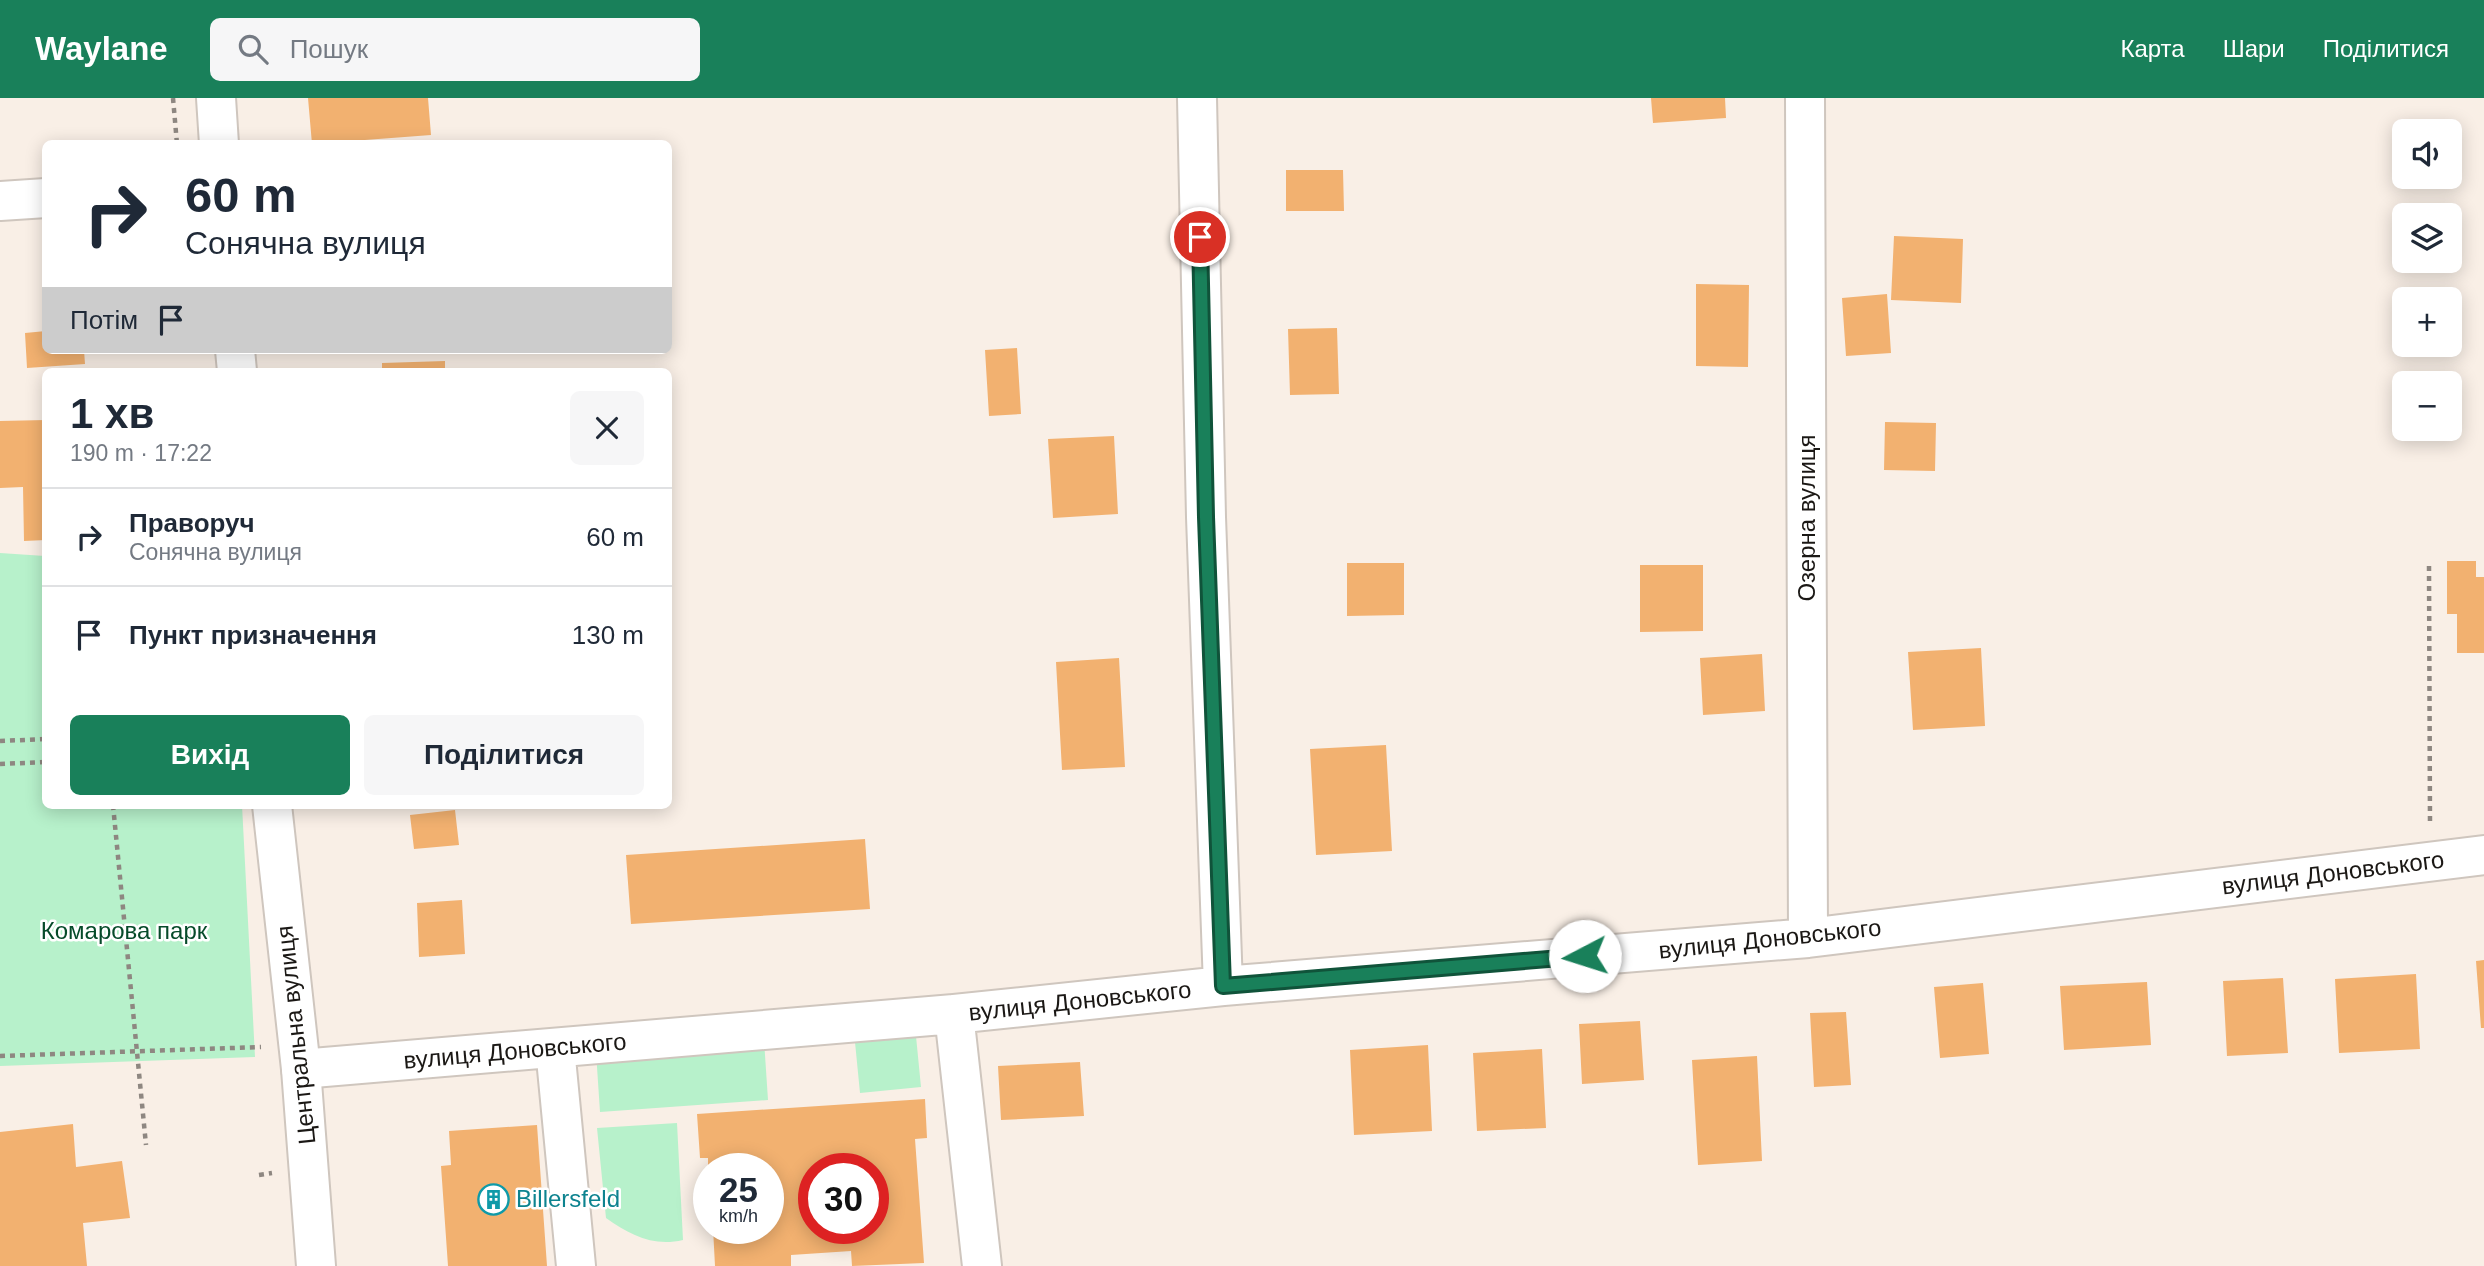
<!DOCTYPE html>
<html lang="uk">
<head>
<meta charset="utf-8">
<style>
  :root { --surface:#fff; --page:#f6f6f7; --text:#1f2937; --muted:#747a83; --line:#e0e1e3; --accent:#19805a }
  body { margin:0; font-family:Arial,sans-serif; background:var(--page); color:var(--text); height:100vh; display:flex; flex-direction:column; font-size:26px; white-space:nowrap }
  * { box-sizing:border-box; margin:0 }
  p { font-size:23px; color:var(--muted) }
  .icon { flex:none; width:38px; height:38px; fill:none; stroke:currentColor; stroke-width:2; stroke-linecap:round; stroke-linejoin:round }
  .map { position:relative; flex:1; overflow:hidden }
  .sheet { position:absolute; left:42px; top:270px; width:630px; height:441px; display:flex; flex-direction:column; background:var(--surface); border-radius:10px; box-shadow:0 4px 18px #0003 }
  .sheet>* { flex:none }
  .banner { position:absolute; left:42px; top:42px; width:630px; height:214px; border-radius:10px; box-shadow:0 4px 18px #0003; background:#fff; color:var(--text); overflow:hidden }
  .tools { position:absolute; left:2392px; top:21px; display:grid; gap:14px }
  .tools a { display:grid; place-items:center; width:70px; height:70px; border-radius:10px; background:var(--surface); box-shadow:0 4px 18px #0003; font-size:35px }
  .speed { position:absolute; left:693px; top:1055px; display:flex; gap:14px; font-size:35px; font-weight:700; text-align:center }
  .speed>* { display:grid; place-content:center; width:91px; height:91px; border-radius:50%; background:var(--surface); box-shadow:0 4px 18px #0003; line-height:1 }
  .speed small { font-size:18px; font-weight:400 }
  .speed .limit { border:10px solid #d22; background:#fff; color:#111 }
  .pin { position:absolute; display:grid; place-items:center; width:60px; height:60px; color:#fff; margin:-30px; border:4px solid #fff; border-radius:50%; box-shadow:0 2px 7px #0007 }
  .me { position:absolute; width:77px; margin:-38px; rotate:265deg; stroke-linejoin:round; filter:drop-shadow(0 0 5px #0008) }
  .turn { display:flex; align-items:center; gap:24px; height:147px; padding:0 28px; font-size:32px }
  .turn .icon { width:91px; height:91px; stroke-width:2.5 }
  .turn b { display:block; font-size:49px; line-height:60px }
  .then { display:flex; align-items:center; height:66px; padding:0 28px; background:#0003; gap:14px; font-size:26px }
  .round { display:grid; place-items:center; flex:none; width:74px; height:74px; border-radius:10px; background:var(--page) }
  .overview { display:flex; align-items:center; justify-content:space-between; height:119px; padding:0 28px }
  h1 { font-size:42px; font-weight:700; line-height:52px }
  .button { display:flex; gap:14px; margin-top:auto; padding:14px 28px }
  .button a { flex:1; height:80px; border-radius:10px; background:var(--accent); color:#fff; font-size:28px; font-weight:700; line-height:80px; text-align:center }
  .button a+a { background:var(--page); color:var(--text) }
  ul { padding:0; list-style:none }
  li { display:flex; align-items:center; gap:21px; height:98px; padding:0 28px; border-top:2px solid var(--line) }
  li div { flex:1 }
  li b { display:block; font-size:26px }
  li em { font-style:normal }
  header { display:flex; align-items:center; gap:42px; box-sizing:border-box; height:98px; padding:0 35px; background:var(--accent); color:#fff }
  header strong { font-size:33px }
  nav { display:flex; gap:38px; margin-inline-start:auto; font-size:24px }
  .search { width:490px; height:63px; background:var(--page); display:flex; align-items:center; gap:18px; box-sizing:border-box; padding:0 24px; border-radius:10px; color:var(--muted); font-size:26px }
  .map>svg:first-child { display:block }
  .green { fill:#b7f1cb }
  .building { fill:#f2b170; fill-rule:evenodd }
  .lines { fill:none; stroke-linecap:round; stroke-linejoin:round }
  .minor-casing { stroke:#cfc6be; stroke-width:42 }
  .major-casing { stroke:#cfc6be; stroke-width:42 }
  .path { stroke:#8e8781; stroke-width:4.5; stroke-dasharray:5 5; stroke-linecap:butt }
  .minor { stroke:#fff; stroke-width:38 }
  .major { stroke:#fff; stroke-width:38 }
  .route-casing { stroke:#10533a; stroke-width:18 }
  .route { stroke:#19805a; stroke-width:12 }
  .labels { text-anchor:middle; stroke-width:5; stroke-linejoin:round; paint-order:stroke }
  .street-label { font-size:24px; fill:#1b1815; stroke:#fff }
  .park-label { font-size:24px; fill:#064b2a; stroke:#fff }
  .culture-label { font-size:24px; fill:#0d838f; stroke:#fff; text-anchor:start }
</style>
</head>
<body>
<header>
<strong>Waylane</strong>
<div class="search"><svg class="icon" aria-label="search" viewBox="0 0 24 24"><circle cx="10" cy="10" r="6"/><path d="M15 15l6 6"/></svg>Пошук</div>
<nav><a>Карта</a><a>Шари</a><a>Поділитися</a></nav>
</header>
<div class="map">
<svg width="2484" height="1168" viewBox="0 0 2484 1168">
  <rect width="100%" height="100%" fill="#f9efe6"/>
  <path class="green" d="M0,455L45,458L46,707H242L255,959L0,968Z
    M915,928L921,989L860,995L854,934Z
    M764,942L768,1002L600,1014L596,954Z
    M677,1025L683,1142C653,1149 630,1137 606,1120L597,1030Z"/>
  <path class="building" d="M308,0H428L431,37L312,46Z
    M1651,0H1725L1726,20L1653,25Z
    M1286,72H1343L1344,113H1286Z
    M1894,138L1963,141L1961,205L1891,202Z
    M1696,186L1749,187L1748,269L1696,268Z
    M1887,196L1891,255L1846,258L1842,200Z
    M1337,230L1339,296L1290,297L1288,231Z
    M46,233V252H84L85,266L27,270L25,235Z
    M1017,250L1021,316L989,318L985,252Z
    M445,263V273H382V265Z
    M46,322V442L24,443L23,389L0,390V323Z
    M1885,324L1936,325L1935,373L1884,372Z
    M1114,338L1118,416L1053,420L1048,341Z
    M2447,463H2476V479H2484V555H2457V516H2447Z
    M1347,465H1404V517L1347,518Z
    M1640,467H1703V533L1640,534Z
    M1981,550L1985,628L1913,632L1908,554Z
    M1762,556L1765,613L1703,617L1700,560Z
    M1119,560L1125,669L1062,672L1056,564Z
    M1386,647L1392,753L1316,757L1310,651Z
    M455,712L459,747L414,751L410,717Z
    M865,741L870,811L631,826L626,757Z
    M462,802L465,856L419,859L417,805Z
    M2484,862V930H2481L2476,863Z
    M2416,876L2420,951L2339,955L2335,881Z
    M2283,880L2288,955L2227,958L2223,883Z
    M2147,884L2151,947L2064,952L2060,888Z
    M1983,885L1989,956L1940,960L1934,889Z
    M1846,914L1851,987L1814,989L1810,915Z
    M1640,923L1644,982L1582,986L1579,926Z
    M1428,947L1432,1033L1354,1037L1350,952Z
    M1542,951L1546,1030L1477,1033L1473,955Z
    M1757,958L1762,1063L1698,1067L1692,962Z
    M1080,964L1084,1018L1001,1022L998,968Z
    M925,1001L927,1040L915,1041L924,1165L852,1168L851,1153L791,1157V1168H715L713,1130H768V1071H708V1060H700L697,1016ZM814,1071H873V1130H814Z
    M73,1026L76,1069L122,1063L130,1120L83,1125L87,1168H0V1034Z
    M537,1027L547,1168H448L441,1068L451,1067L449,1033Z"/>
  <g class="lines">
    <defs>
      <path id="minor" d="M1197,0L1206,419L1223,888
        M1805,0L1808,840
        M0,103L46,100
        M954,916L982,1168
        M555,950L576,1168
        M301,971L954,916L1223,888L1808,840L2484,757"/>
      <path id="major" d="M216,0L219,46
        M235,252L237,273
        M272,707L301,971L316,1168"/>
    </defs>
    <use href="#minor" class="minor-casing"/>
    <use href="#major" class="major-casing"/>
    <path class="path" d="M173,0L177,46
      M2429,468L2430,727
      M0,643L46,641
      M0,666L46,664
      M113,707L146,1047
      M0,958L261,949
      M259,1077L272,1075"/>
    <use href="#minor" class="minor"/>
    <use href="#major" class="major"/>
  </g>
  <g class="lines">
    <defs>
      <path id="route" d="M1200,139L1206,419L1223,888L1585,858"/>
    </defs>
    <use href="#route" class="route-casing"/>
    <use href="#route" class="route"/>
  </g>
  <defs>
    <symbol id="building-ring" viewBox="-11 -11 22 22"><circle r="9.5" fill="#fff" stroke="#0f9aa8" stroke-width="1.5"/><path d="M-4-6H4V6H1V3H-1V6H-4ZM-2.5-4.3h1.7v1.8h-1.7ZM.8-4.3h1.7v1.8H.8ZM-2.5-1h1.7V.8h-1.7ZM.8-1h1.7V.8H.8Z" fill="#0f9aa8"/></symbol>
  </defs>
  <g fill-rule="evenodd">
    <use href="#building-ring" x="476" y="1084" width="35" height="35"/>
  </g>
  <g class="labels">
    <g class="street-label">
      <text transform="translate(1807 420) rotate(-90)" y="8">Озерна вулиця</text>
      <text transform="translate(2333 775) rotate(-7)" y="8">вулиця Доновського</text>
      <text transform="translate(1770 841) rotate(-6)" y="8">вулиця Доновського</text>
      <text transform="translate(1080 903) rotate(-6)" y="8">вулиця Доновського</text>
      <text transform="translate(296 937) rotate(-96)" y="8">Центральна вулиця</text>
      <text transform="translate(515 953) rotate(-5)" y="8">вулиця Доновського</text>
    </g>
    <g class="park-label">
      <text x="124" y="841">Комарова парк</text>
    </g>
    <g class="culture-label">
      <text x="516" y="1109">Billersfeld</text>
    </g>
  </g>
</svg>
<div class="tools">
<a><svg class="icon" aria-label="sound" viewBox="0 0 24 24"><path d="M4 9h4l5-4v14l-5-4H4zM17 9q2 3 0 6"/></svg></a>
<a><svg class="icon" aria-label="layers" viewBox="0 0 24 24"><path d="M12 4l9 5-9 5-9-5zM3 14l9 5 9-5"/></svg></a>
<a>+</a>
<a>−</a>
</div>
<div class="speed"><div>25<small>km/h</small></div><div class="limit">30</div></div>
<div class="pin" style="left:1200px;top:139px;background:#d93025"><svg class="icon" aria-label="arrive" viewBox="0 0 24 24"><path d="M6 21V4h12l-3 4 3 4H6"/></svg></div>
<svg class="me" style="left:1585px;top:858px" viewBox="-20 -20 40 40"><circle r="19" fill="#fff"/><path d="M0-13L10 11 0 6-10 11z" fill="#19805a"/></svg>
<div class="banner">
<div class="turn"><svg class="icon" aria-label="right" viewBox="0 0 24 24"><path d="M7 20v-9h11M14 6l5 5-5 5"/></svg><div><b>60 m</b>Сонячна вулиця</div></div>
<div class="then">Потім<svg class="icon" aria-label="arrive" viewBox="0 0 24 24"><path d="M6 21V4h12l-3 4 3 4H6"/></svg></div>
</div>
<section class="sheet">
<div class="overview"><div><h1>1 хв</h1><p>190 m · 17:22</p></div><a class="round"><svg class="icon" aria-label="close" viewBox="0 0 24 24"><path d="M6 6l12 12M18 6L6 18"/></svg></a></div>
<ul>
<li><svg class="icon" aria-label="right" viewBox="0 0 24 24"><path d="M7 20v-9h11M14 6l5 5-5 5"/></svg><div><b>Праворуч</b><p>Сонячна вулиця</p></div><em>60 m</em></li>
<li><svg class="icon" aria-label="arrive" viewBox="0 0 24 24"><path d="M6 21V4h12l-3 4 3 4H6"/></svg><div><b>Пункт призначення</b></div><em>130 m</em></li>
</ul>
<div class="button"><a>Вихід</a><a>Поділитися</a></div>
</section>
</div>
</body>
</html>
